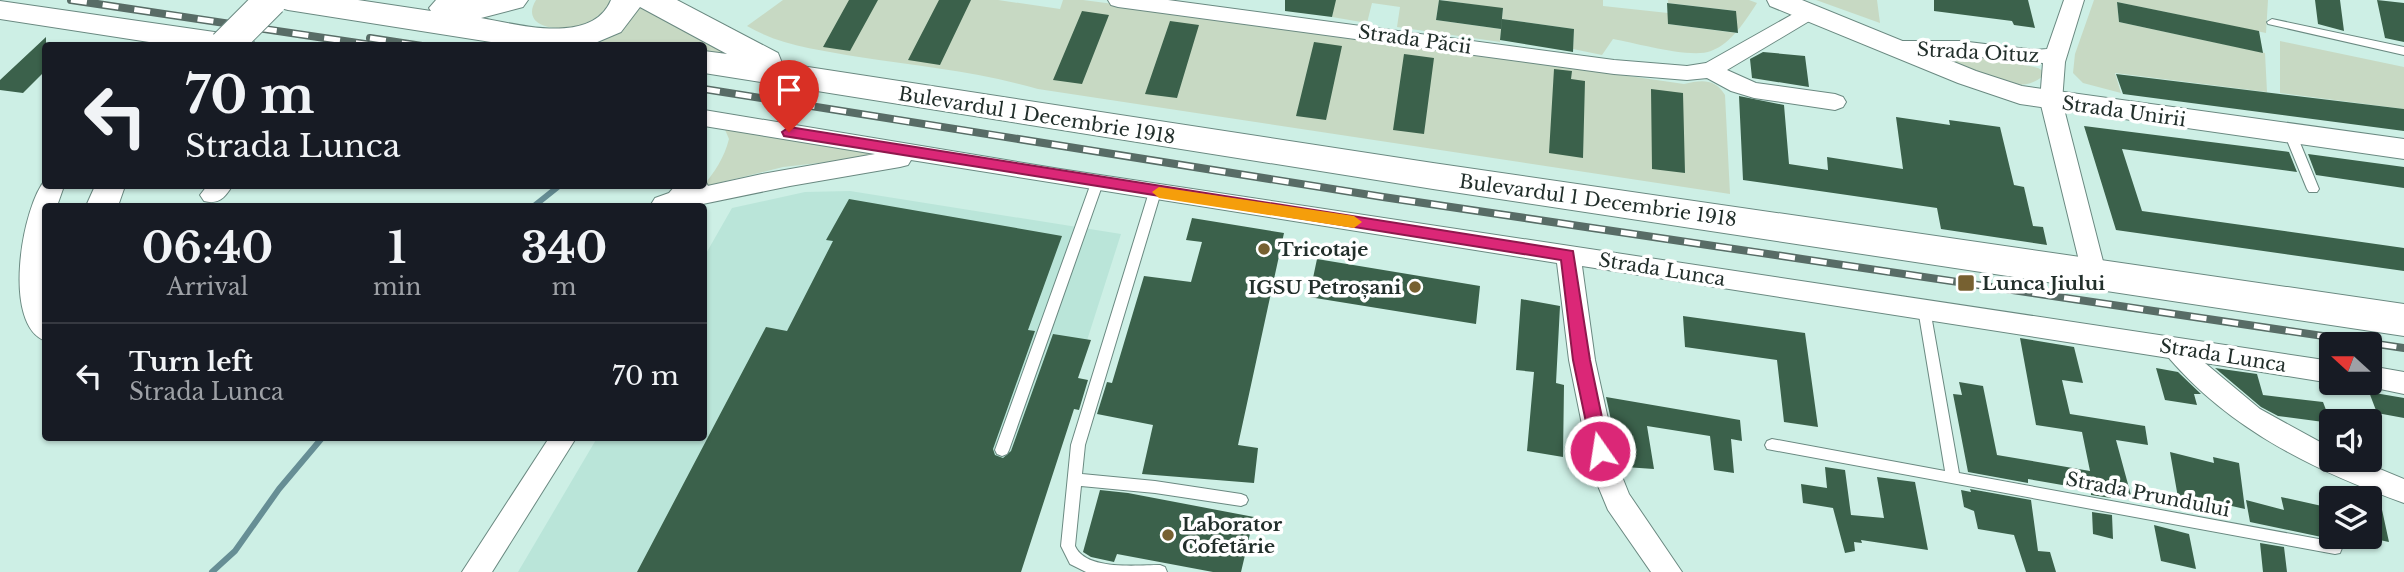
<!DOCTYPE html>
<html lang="en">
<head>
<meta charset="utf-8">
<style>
  :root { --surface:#171b24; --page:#20242c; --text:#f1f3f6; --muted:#9ea1a6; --line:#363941 }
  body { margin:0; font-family:"Libre Baskerville",serif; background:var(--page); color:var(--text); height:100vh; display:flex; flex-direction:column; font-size:26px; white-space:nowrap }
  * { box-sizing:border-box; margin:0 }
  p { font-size:23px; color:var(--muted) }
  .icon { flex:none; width:38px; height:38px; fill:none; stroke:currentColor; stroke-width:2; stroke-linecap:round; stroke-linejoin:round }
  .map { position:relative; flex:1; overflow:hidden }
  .side { position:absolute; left:42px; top:203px; width:665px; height:238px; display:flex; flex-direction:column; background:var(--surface); border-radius:7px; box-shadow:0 2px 5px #0004 }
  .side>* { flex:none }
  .banner { position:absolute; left:42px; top:42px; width:665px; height:147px; border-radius:7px; box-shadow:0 2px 5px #0004; background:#171b24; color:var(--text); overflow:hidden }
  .needle { width:46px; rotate:291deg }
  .buttons { position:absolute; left:2319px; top:332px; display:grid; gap:14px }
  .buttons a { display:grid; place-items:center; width:63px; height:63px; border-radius:7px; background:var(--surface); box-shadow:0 2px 5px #0004; font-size:35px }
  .pin { position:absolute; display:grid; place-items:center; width:60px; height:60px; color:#fff; margin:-72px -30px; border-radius:50% 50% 50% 0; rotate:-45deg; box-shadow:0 0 7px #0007 }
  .pin .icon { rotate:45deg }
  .me { position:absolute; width:77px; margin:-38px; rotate:347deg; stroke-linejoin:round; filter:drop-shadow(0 0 5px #0008) }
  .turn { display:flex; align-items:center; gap:24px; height:147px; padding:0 28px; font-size:32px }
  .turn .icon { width:91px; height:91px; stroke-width:2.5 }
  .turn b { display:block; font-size:49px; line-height:60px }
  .eta { display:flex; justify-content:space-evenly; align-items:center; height:119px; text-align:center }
  .eta b { font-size:42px; font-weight:700; line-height:49px }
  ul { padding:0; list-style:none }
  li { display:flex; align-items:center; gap:21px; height:105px; padding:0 28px; border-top:2px solid var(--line) }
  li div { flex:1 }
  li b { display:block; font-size:26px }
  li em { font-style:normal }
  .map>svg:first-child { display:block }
  .built { fill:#bae5d9 }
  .green { fill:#c7d9c3 }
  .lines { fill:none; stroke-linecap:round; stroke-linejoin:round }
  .stream { stroke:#668e95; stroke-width:6 }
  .building { fill:#3b614b }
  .service-casing { stroke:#6a8981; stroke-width:2 }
  .minor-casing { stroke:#6a8981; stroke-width:2 }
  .tertiary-casing { stroke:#6a8981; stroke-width:2 }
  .secondary-casing { stroke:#6a8981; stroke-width:2 }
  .primary-casing { stroke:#6a8981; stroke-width:2 }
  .service { fill:#fff; fill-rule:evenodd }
  .minor { fill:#fff; fill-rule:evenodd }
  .tertiary { fill:#fff; fill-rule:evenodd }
  .secondary { fill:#fff; fill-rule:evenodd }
  .primary { fill:#fff; fill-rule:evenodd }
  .rail-casing { stroke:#586c66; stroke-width:8 }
  .rail { stroke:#fff; stroke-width:5; stroke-dasharray:16; stroke-linecap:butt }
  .secondary-bridge-casing { stroke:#6a8981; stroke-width:34; stroke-linecap:butt }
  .secondary-bridge { stroke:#fff; stroke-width:32 }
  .route { fill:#db2777; stroke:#8e194d; stroke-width:2 }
  .slow { fill:#f59e0b }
  .poi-dot { fill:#776131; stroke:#fff; stroke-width:2.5 }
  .labels { text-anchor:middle; stroke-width:7; stroke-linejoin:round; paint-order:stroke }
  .street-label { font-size:19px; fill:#222f2b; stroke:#fff }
  .poi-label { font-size:19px; font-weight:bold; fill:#222f2b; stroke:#fff; text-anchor:start }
</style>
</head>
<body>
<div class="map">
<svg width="2404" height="572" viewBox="0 0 2404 572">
  <rect width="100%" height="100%" fill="#cdefe5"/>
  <path class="built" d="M850,191L1121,234L1013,572H518L597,438H704V257L732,208L805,192Z"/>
  <path class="green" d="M536,0H610C597,38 513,37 536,0Z
    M783,0H998L1060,9L1063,0H1083L1328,32L1684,84C1701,80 1715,78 1725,95L1730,194L1038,89C979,72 919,66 859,57C820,50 781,46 747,26Z
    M1335,0H1439L1436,20L1501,29L1500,42L1397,27L1400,7L1372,3L1367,23L1332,17Z
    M1442,0H1603V6L1668,13V24L1736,33V11L1668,3V0H1749L1757,3C1745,21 1732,43 1711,51C1691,59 1636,43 1613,39L1602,55L1573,49L1574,29L1502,19L1503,9Z
    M1816,0H1877L1880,23Z
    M2094,0H2268L2266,33L2117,2L2119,22L2265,53L2267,92L2115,73L2121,93L2083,83L2073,73L2075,54Z
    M643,1L724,47L739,62L704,57V46H624L597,41L627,24Z
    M2280,41L2404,67V109L2280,93Z
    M1924,51L1995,58L2038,68L2043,71V76C2014,102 1955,64 1924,51Z
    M723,125L862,150L881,156L783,167L702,187C715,172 724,158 729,139Z"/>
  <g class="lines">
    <path class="stream" d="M534,206L559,186
      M212,572L235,551L279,489L322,438"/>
  </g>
  <path class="building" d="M849,0H878L850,51L823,47Z
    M939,0H971L940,65L908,60Z
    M1285,0H1336L1332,17L1285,11Z
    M1439,0L1503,8L1501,29L1436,20Z
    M1934,0H2028L2035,28L2014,25L2012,21L1934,11Z
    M2315,0H2340L2344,31L2318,24Z
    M2377,0L2404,3V42L2385,38Z
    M2117,2L2259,31L2263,53L2119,22Z
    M1667,3L1736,11L1738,33L1668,24Z
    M1082,11L1109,15L1082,84L1053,80Z
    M1502,19L1574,29L1573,52L1500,40Z
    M1170,21L1199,25L1177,98L1145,94Z
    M46,37V70L23,93L0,90V80Z
    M1314,42L1342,46L1326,120L1296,116Z
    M1763,52L1805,56L1809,87L1752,78L1750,59Z
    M1404,54L1434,58L1424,134L1393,130Z
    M1554,69L1572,71L1571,79L1585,81L1583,158L1549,153Z
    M2116,74L2404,109V131L2123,94Z
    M1651,89L1683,93L1685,173L1652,169Z
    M1739,96L1784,105L1789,164L1828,170L1827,157L1903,169L1896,117L1950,125L1949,120L2000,127L2014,185L2024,187L2033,226L2043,227L2047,245L1941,229L1937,208L1743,180Z
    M2084,126L2289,152L2297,172L2122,149L2142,211L2404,248V271L2116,230Z
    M2308,154L2404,167V188L2316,175Z
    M849,199L1062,236L1028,330L1035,331L993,449L995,455L1003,458L1011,451L1053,334L1091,340L1078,378L1088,380L1079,410L1074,409L1021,572H637L766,327L787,331L833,241L826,240Z
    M1192,218L1284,233L1238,445L1258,448L1254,483L1142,474L1153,425L1097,414L1107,382L1112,383L1144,276L1191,282L1202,242L1186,240Z
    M1317,259L1480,286L1476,324L1309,297Z
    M1521,299L1560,306L1556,383L1564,385L1563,457L1527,451L1534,372L1516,370Z
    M1683,316L1805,333L1818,427L1784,422L1777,360L1685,347Z
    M2020,338L2074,347L2083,383L2062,380L2070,414L2145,426L2148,445L2116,440L2132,499L2111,495V498L2091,495V490L2028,479V483L1968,472L1953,394L1962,395L1959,382L1983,386L1997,455L2090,471L2082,432L2036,425Z
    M2156,368L2178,372L2201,394H2194L2197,405L2165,400Z
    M2215,368L2257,374L2263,395L2323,402L2331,423L2278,416L2261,407Z
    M2369,392L2404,398V418L2377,413Z
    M1606,397L1740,420L1742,441L1731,439L1734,473L1714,470L1710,436L1647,426L1654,469L1625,467L1618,421L1611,420Z
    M2170,452L2214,463L2213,457L2239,463L2245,509L2205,500L2208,516L2180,509Z
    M1825,467L1845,470L1851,515L1884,518L1877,477L1915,482L1928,550L1861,540L1862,543L1854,542L1855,551L1845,553L1833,508L1803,503L1801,484L1827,488Z
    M1970,489L2031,500L2038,551L2050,552L2056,572H2026L2014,535L1978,529L1974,511L1964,507L1961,490L1971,492Z
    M1100,490L1128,493L1254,517L1241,572H1213L1117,554L1114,562L1091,557L1083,552Z
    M2370,493L2379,496L2389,542L2370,538Z
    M2281,497L2331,508V539L2250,522L2246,500L2284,510Z
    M2092,512L2112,515L2113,539L2093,534Z
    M2154,525L2189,534L2196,569L2161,561Z
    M2260,543L2284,547L2287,572H2263Z"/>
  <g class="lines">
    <defs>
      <path id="service" d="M2272,19L2404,47V55L2268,24L2267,22Z
        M2290,129L2296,133L2319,189L2317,192H2309L2307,189L2284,133Z
        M1097,179L1103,183L1009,450L1007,454L1002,456L997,454L995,450L1091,183Z
        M1155,188L1161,192L1085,445L1082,474L1155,481L1241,494L1246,496L1248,500L1246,504L1241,506L1155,493L1081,486L1075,546C1086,571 1137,565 1160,565L1165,567L1167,572H1086L1070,564L1061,546L1071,445L1149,192Z
        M1924,304L1928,305L1930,309L1959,473L2335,542L2340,543L2342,548L2340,553L2335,554L1767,449L1765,445L1767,441L1772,439L1945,471L1918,309L1920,305Z"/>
      <path id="minor" d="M1108,0H1168L1614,60L1687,66L1706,63L1809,5L1816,7L1819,12L1816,17L1727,70L1756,83L1835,94L1843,97L1846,102L1843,107L1835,110L1754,98L1731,91L1707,78L1687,80L1614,74L1118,7L1111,5Z
        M2064,0H2084L2065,62L2062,101L2106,273L2103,280L2094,283L2085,280L2082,273L2040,101L2043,63L1960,55H1900L1893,53L1890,48L1893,43L1900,41H1960L2035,50L2047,49Z
        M704,110L1060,169L2331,361V383L2205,363L2260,409L2331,448V460H2358L2404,479V503C2315,471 2231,430 2169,358L1582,266L1595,360L1619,469L1629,494L1682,572H1651L1608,510L1591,469L1569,360L1557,263L911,160L908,165L900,167L790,186L693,206H671L668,201L672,195L680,192L762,174L875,154L704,126Z
        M46,179V186H64L57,206H46L43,281L46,341C1,326 22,205 46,179Z
        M207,186H232C225,198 218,205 204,201L200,195Z
        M2370,366L2404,372V394L2361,385L2370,383Z
        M549,438H576L492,572H462Z"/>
      <path id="tertiary" d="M1767,0H1802L1976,71L2022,86L2404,139V159L2020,104L1958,83L1770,6Z"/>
      <path id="secondary" d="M0,1L242,36L252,39L256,46H175L0,19Z
        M704,179L708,186L693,206H650L655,198L669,193L675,186H704Z
        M95,186H125L118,206H86Z"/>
      <path id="primary" d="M272,0H358L431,11L429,8L436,0H528L523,7L481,18C517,24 592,46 611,0H677L778,53L782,63L1433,163L2404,304V336L1433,189L704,73V51L727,54L640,7L621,32L588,46H517L288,10L277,7Z"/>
    </defs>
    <use href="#service" class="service-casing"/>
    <use href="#minor" class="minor-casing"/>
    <use href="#tertiary" class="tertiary-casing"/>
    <use href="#secondary" class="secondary-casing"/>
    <use href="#primary" class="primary-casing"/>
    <use href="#service" class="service"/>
    <use href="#minor" class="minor"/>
    <use href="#tertiary" class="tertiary"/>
    <use href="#secondary" class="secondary"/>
    <use href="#primary" class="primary"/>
    <defs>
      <path id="rail" d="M71,0L378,46
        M370,38L422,46
        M704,89L1383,197L2404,348"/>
    </defs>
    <use href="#rail" class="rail-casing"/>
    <use href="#rail" class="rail"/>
    <defs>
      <path id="secondary-bridge" d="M225,46L271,0"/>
    </defs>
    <use href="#secondary-bridge" class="secondary-bridge-casing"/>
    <use href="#secondary-bridge" class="secondary-bridge"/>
  </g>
  <path class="route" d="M789,127L1573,251L1590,360L1609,451L1607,456L1600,458L1594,456L1592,451L1573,360L1561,260L784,136L782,132Z"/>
  <path class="slow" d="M1159,187L1354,216L1362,222L1354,228L1159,198L1152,192Z"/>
  <g class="poi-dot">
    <circle cx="1264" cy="249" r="7"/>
    <rect x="1957" y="274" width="18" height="18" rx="3.5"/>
    <circle cx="1415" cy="287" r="7"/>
    <circle cx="1168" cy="535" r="7"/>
  </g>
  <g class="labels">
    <g class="street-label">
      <text transform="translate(1415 39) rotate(8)" y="7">Strada Păcii</text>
      <text transform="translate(1978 52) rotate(3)" y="7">Strada Oituz</text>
      <text transform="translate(2124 111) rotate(8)" y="7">Strada Unirii</text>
      <text transform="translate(1037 115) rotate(9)" y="7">Bulevardul 1 Decembrie 1918</text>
      <text transform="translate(1598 200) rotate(8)" y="7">Bulevardul 1 Decembrie 1918</text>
      <text transform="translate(1662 269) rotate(9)" y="7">Strada Lunca</text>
      <text transform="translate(2223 355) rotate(9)" y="7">Strada Lunca</text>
      <text transform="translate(2148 494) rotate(11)" y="7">Strada Prundului</text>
    </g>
    <g class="poi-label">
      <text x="1278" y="256">Tricotaje</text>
      <text x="1982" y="290">Lunca Jiului</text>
      <text x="1401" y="294" text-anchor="end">IGSU Petroșani</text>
      <text x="1182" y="531">Laborator<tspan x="1182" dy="22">Cofetărie</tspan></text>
    </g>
  </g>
</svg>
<div class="buttons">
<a><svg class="needle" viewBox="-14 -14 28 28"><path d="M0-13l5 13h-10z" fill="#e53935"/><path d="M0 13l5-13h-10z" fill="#9ea1a6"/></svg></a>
<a><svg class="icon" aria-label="sound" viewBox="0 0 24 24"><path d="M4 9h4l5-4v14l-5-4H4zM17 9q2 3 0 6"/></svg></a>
<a><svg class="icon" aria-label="layers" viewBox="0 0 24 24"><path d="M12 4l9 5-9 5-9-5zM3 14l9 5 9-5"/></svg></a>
</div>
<div class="pin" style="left:789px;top:132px;background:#d93025"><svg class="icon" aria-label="arrive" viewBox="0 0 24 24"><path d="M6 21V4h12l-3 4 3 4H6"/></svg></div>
<svg class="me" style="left:1600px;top:451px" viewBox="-20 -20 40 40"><circle r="17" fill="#db2777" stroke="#fff" stroke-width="3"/><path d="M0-11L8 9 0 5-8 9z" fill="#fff"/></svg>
<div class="banner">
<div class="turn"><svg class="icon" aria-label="left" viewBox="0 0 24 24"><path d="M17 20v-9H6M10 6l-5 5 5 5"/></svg><div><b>70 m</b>Strada Lunca</div></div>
</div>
<section class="side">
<div class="eta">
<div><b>06:40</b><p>Arrival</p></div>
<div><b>1</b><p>min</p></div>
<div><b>340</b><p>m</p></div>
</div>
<ul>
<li><svg class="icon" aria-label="left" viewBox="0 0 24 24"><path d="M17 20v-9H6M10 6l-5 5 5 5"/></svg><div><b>Turn left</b><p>Strada Lunca</p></div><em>70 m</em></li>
</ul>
</section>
</div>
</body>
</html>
